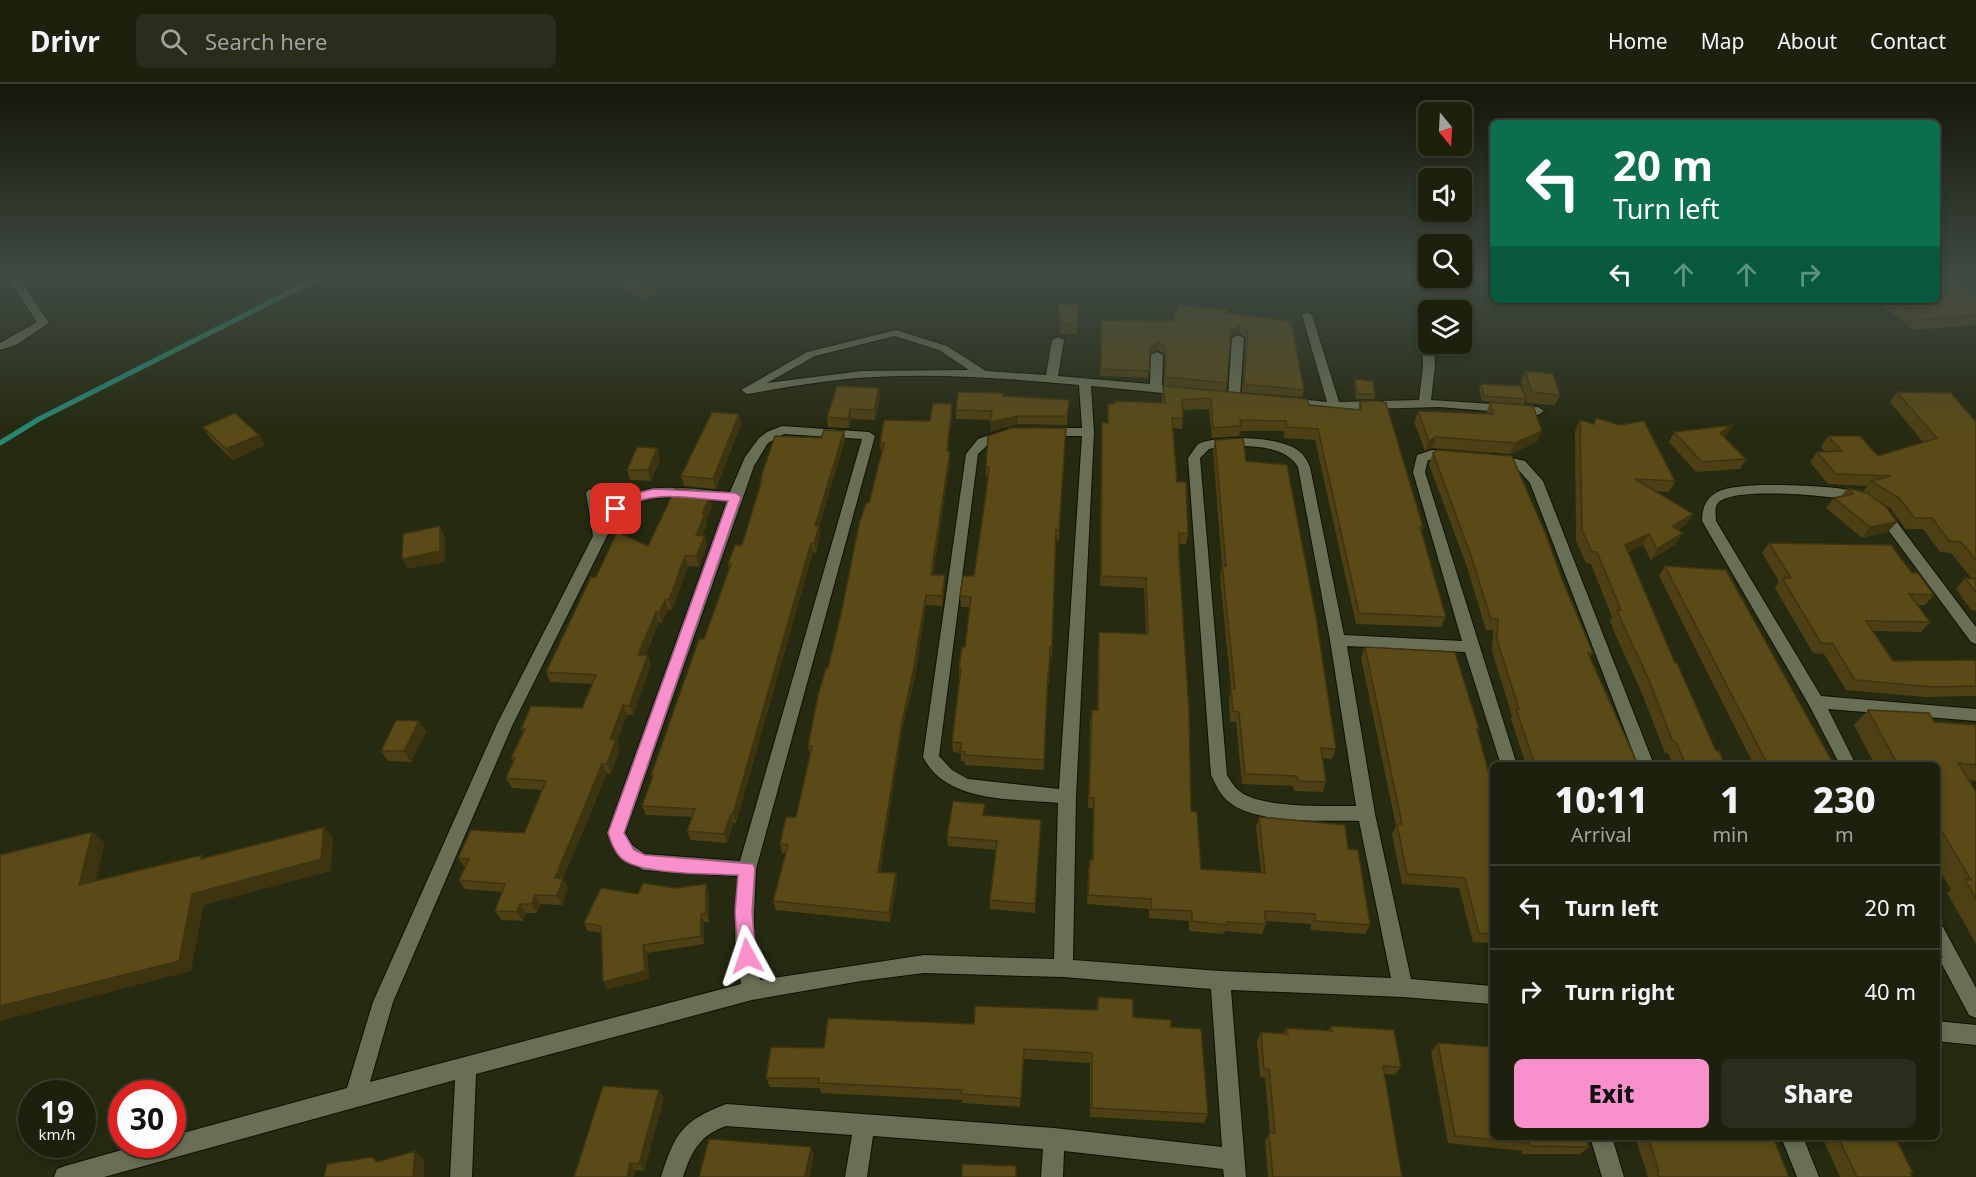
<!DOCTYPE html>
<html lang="en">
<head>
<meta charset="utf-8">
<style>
  :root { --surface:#1c200d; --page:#292d1b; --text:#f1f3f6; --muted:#a0a39d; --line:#3a3e2e; --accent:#f890cc }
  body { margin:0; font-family:"Noto Sans",sans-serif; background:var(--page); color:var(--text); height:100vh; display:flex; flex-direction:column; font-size:22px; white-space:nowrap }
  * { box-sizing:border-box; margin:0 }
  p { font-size:20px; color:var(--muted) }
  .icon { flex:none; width:33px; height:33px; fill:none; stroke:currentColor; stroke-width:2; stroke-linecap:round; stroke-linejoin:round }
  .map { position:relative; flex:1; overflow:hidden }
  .sheet { position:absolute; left:1490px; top:678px; width:450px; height:378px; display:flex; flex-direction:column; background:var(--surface); border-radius:9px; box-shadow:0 3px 9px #0003,0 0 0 2px var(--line) }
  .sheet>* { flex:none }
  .banner { position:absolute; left:1490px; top:36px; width:450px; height:183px; border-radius:9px; box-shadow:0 3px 9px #0003,0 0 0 2px var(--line); background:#0b6e4f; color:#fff; overflow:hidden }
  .needle { width:39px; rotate:162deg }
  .tools { position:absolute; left:1418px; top:18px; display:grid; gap:12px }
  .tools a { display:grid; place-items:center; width:54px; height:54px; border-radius:9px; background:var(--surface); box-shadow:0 3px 9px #0003,0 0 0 2px var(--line); font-size:30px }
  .speed { position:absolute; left:18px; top:996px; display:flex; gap:12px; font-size:30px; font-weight:700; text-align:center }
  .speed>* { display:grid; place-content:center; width:78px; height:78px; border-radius:50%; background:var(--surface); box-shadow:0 3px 9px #0003,0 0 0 2px var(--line); line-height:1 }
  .speed small { font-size:15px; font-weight:400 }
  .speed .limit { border:9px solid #d22; background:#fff; color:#111 }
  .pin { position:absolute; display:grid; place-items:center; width:51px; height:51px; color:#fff; margin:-26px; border-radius:12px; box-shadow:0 3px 9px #0006 }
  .me { position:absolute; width:66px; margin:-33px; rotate:355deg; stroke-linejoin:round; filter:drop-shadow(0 0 4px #0008) }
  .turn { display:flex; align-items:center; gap:21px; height:126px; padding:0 24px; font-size:27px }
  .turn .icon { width:78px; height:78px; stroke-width:2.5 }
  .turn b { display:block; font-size:42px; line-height:51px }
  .lanes { display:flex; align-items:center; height:57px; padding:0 24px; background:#0003; justify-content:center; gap:30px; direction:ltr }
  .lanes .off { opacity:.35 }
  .eta { display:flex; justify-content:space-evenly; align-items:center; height:102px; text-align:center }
  .eta b { font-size:36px; font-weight:800; line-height:42px }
  .cta { display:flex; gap:12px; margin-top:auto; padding:12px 24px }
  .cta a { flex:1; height:69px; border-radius:9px; background:var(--accent); color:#111; font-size:24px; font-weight:800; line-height:69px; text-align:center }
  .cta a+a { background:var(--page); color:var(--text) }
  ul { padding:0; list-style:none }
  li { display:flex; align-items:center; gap:18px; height:84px; padding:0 24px; border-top:2px solid var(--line) }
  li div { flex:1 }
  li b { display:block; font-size:22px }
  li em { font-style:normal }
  header { display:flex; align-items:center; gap:36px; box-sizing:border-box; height:84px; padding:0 30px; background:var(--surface); border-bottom:2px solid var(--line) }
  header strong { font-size:28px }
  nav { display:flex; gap:33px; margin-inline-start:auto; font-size:21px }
  .search { width:420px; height:54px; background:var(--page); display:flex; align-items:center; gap:15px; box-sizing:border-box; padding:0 21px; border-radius:9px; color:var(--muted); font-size:22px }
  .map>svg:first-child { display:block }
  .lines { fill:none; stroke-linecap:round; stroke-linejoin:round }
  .stream { stroke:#28876f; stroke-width:5 }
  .minor-casing { stroke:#0e1200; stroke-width:2 }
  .minor { fill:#696f54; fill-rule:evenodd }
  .wall { fill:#4d4014 }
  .shaded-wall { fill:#3e3410 }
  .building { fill:#594a17; stroke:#3e3410; stroke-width:1.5 }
  .route { fill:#f890cc; stroke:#a15e85; stroke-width:1.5 }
</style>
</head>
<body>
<header>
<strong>Drivr</strong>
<div class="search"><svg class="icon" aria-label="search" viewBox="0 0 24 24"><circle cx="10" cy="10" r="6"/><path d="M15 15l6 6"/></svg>Search here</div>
<nav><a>Home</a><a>Map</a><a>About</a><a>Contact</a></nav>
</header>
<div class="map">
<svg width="1976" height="1093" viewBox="0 0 1976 1093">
  <rect width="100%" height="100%" fill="#252a11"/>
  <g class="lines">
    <path class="stream" d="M0,359L39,335L320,193"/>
    <defs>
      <path id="minor" d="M0,193H6L0,197Z
        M7,193H18L49,239L16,261L0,266V259L37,238Z
        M1307,228L1312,231L1339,318L1419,316L1423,282L1422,258L1428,255V260H1434L1435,282L1431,316L1538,323L1544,327L1538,331L1439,323L1334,326L1286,321V315L1290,314L1327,318L1302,231Z
        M896,246L947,262L986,287L1046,291L1052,256L1058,253L1064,256L1058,292L1150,300L1151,271L1157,268L1163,271L1162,301L1183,303L1189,307L1183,311L1091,302L1094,348L1076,713L1073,876L1220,887L1391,894L1359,737C1324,736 1257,741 1229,718C1220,711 1216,701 1211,691L1188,374L1198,360C1220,351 1274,352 1296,365C1303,369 1307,376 1310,383L1344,551L1462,557L1413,388L1417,371L1432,366L1458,368L1459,371L1458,374L1428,376L1425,388L1517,681H1501L1465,568L1347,562L1375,730L1411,895L1492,902V920L1403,913L1231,906L1246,1093H1224L1223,1085L1064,1067L1063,1093H1041L1043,1065L873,1052L867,1093H845L852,1051L726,1042C700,1051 691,1068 683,1093H661C675,1049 682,1037 726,1020L1054,1044L1222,1063L1211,905L1063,893L924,889L861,897L752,916L476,990L472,1093H450L455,996L104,1093H54L57,1085L65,1082L143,1060H172V1052L347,1004L373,918L497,640L593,452L586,409L588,406L593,405L600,409L604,434C631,391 688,406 730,408L745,373L759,354L767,348L782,342L869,348L875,352L756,785L753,855L760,896L924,871L1054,875L1058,719C1012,714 947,720 923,673L966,370L978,355L1007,345L1013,349L1011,352L991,358L978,370L939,672L952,686L968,695L1059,705L1082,352H1046L1040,348L1046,344H1082L1079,301C1012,295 943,289 874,293C832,295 789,303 747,310L741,306L807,268ZM895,252L939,266L969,286L862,287L767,299L815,272ZM784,350L862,355L740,777L645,770L632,761L625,749L754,382L768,359ZM1224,362C1247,362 1285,360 1298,383L1330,556L1356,722C1329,722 1265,724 1242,709C1236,705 1231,698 1227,691L1200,374L1209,365ZM678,413L727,417L607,749L620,772L643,786L738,792L735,855L741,900L370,998L393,918L513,640L607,452C627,417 639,413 678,413Z
        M1238,251L1244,254L1240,312L1234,316L1228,312L1232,254Z
        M1495,370L1525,377L1543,397L1654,681H1638L1530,399L1516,383L1490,377L1489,374L1490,371Z
        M1762,401C1783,401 1858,401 1870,414L1863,418C1840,413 1734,401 1718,419C1714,423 1716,432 1716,437L1821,612L1976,625V637L1828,625L1856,681H1840L1809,621L1702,437C1702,401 1734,403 1762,401Z
        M1882,424L1887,425L1976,543V560L1971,558L1877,431L1875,428L1877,425Z
        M1936,841L1943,843L1976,904V934L1969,931L1936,869Z
        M1936,937L1976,941V961L1936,957Z
        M1590,1053H1612L1624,1093H1602Z
        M1781,1053H1803L1819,1093H1797Z"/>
    </defs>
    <use href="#minor" class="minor-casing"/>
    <use href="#minor" class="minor"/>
  </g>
  <path class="wall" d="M621,193H688L643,215L624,204Z
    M1976,213V241L1914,246L1876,216H1936Z
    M1058,221H1079L1077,250H1060L1058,231Z
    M1227,229L1291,237L1304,306L1302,313L1242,308L1246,254L1239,249L1231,253L1227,299L1226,307L1164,301L1165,271L1158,266L1149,271L1148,294L1100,292L1101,236L1173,237Z
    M1525,287L1560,311L1555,321L1527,319L1521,298Z
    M1355,295L1375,310L1374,315H1356L1354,300Z
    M1481,300L1526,315L1524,320L1482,317L1479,305Z
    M1163,302L1309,321L1358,326L1360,317L1423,443L1422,447L1446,533L1441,543L1356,540L1315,356L1284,354V347H1240L1239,352L1212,354L1209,325L1183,326V334L1182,345L1173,344L1177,398L1188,450L1186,460H1179V472L1191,727L1201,785L1261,788L1256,743L1259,733L1348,765L1370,841L1365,850L1311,846V840L1265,837L1266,840L1262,850L1225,847L1224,850L1189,847V837L1149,834V825L1087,820L1088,785L1090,776H1092L1093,724H1088L1090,636L1092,626H1097L1098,558L1099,548L1146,550L1144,504L1100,502L1101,349L1102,338L1107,339L1108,320L1162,319V312Z
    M879,304L880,313L875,336L852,335L849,344L828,343L827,333Z
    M1897,308L1976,338V527L1971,526L1956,505L1965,494L1972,495L1951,469L1940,468L1923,445H1906L1890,424L1876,416L1888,448L1862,454L1826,424L1834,414L1841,412L1848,404L1863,408L1867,402L1828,400L1810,378L1817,368H1825L1821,363L1828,352L1878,372L1923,358L1890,318Z
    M1003,312L1069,316L1067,341L1018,340L990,347V336L956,335V326Z
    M1490,318L1537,358L1510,370L1432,364L1425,367L1414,338L1418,327L1486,330Z
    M952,329L948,367L950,377L933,491L945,501L942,522L926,521L915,593L902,647L880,788L896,789L897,798L890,838L776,826L773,817L786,769H782L780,760L796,733L810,672L808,662L882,369H881L880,359L930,337Z
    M739,330L741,340L716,405L684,402L681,392Z
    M1596,334L1675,397L1669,408L1655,407L1693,430L1686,441L1678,446L1676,460L1651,476L1643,461L1628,468L1675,579L1716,667L1725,681H1673L1668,669H1665L1641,607L1615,550L1610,537L1612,533L1591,480L1586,479L1576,457L1575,347L1580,336L1593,340Z
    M203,343L259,351L265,361L233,376L210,354Z
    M1066,344L1059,457L1055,456L1052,563V573H1050L1049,599H1047L1044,686L965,681V678L961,677V669L953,668L952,658L960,594H959V584L965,563L970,523H961L960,512L974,492L987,402L988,393H986V382Z
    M844,347L845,356L819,442L820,451L816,469L813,468L736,739H733L727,759L691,756L687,747L692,733L646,731L642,722L652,694L651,691L704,555L729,485L728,480L742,461L760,399V396L821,354Z
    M1674,348L1727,351L1724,353L1746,375L1740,385L1696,388L1669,358Z
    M1215,356L1246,377L1336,665L1332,675L1322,674L1326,698L1323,708L1294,707L1293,702L1242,700L1236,638H1230L1229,615L1231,605L1220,492L1222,481L1213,367Z
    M657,364L660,375L651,397L630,396L627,386Z
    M1433,369L1562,495L1593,569L1590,573L1638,681H1526L1511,635L1512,632L1492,567L1493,546H1486L1467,483L1429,380Z
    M709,412L712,422L706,436L707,440L702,452H705L707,462L699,483L688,482L672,526H668L662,539L659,538L646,571H648L651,581L633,631H627L617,658L620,665L611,690L607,689L563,795L568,804L562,821L540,820L537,829H526L523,837L501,836L495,827L502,808L465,805L459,796L465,783L458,774L524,749L542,706L512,704L506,694L513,678L511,674L523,649L521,645L582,624L592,600L550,598L546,588L596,493L648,462Z
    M1769,459L1912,489L1934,511L1925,521H1917L1930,538L1921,548L1873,547L1893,577L1976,576V612L1925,613L1846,606L1824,570L1813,569L1775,504L1779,497L1762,469Z
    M1665,482L1834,681H1754L1659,492Z
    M1365,563L1479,645L1478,648L1492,701V859L1473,858L1459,804L1402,800L1392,750L1396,742L1361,574Z
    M1868,626L1934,638L1976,641V697L1969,696L1976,708V860L1947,809L1951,806L1936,780V681H1875L1854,641Z
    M419,637L426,647L411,678L388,677L381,667Z
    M984,731L1041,736L1035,829L990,825V816L996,766L948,762L947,753Z
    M675,804L709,808V838H704V860L647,869L649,895L608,905L603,898L601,849L588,847L584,839L638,810Z
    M1098,913L1133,933L1171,943L1208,1030L1204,1039L1090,1033V979L1023,975L1020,1023L962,1019V1016L821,1009L820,1004L770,1003L766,994L824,964L974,940L1096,926Z
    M1331,942L1401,983L1395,991L1384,990L1402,1093H1268L1265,1057L1270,1049L1265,994L1260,993L1257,957L1261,948L1283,950L1286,944L1329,946Z
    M1438,959L1589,1063L1580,1070H1522V1067L1448,1059L1431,968Z
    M659,1006L664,1014L644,1087L635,1086L634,1093H574Z
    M1635,1053H1773L1789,1093H1648Z
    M1822,1053H1895L1913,1089L1910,1090L1912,1093H1840Z"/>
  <path class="shaded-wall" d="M653,193H688L643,215L639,200Z
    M1240,242L1239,249L1230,254L1231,246Z
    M1159,258L1158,266L1149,271L1150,263Z
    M879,304L880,313L875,336L874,326Z
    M952,320V329L947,377V367Z
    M850,325L852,335L849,344L848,335Z
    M739,330L741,340L716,405L713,395Z
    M1018,332V340L990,347V338Z
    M1733,341L1727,351L1713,359L1720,349Z
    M844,347L845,356L819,442L820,451L816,469L814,459L815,442Z
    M1542,347L1537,358L1510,370L1515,359Z
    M259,351L265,361L233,376L226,365Z
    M1436,353L1432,364L1425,367L1429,357Z
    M657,364L660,375L651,397L648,386Z
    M950,367V377L931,501V491Z
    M708,408L712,422L706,436L707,440L698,461L696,451Z
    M1693,430L1686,441L1665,453L1672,442Z
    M1897,438L1888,448L1862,454L1870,443Z
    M440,442L445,453V478L408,485L402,475Z
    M1683,449L1676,460L1651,476L1657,465Z
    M1649,450L1643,461L1619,472L1625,461Z
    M705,452L707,462L699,483L696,472Z
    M811,459L813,468L736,739L733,730Z
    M685,472L688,482L672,526L669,516Z
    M945,491V501L942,522V512Z
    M926,511V521L915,593L902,647L879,797L878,788L902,638Z
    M665,516L668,526L662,539L659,529Z
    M656,528L659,538L642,581L638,571Z
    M648,571L651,581L633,631L629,622Z
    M623,621L627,631L617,658L620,665L611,690L607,680L610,655Z
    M419,637L426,647L411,678L404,667Z
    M602,680L607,689L563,795L568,804L562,821L557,812L555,794Z
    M731,730L733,739L727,759L724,750Z
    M324,743L333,754L331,787L204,821L191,887L0,937V922L192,810Z
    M92,748L105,759L92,812L79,801Z
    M896,789L897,798L890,838L889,829Z
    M706,800L709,808V838L706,829Z
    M535,811L540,820L537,829L532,820Z
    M520,820L526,829L523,837L517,828Z
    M701,830L704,838V860L701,852Z
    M643,861L647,869L649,895L608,905L603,898Z
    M659,1006L664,1014L644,1087L639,1080Z
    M811,1063L814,1070L810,1093H805Z
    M415,1067L424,1075V1093H413Z
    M630,1079L635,1086L634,1093H627Z"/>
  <path class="building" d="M628,193H653L639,200Z
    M1936,193H1948L1976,213V231L1921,236L1896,216H1936Z
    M1058,221H1079L1077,239L1061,240Z
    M1178,221L1227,226V229L1291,237L1304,306L1244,300L1248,247L1240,242L1231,246L1227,299L1165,293L1166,264L1159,258L1150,263L1149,287L1101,285V236L1173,237Z
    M1525,287L1553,290L1560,311L1532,308Z
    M1355,295L1373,297L1375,310H1357Z
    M1481,300L1521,302L1526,315L1484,312Z
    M837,302L879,304L874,326L850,325L848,335L827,333Z
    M1163,302L1307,315L1309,321L1361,326L1360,317H1379L1386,319L1423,443H1420L1446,533L1359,529L1318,345L1287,343L1286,337L1240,336L1241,342L1213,344L1211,314L1182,316L1183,334H1172L1177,398H1186L1188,450L1179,449V472L1189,627L1191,727L1197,728L1201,785L1265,789L1259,733L1345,741L1348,765L1358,766L1370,841L1315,837V830L1264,827L1266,840L1227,838V841L1192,837V827L1151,825V815L1088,811L1090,776H1093L1094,714H1089L1092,626H1098L1099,548L1148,550L1146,494L1101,492L1102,338L1108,339V320H1114L1116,317L1165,319Z
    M958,308L1003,309V312L1069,316L1067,332H1018L990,338L992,327L956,326Z
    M1897,308L1951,309L1976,338V476L1961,458L1949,457L1932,434H1915L1899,414L1871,397L1891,392L1836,390L1817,368L1842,367L1828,352H1860L1878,372L1937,354Z
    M1490,318L1533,322L1542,347L1515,359L1436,353L1429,357L1418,327L1493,330Z
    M933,319L952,320L947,367H950L931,491H945L942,512L926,511L914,583L902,638L878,788L896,789L889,829L773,817L788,761L780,760L786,733H796L812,662H808L818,611L826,584H828L842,525L859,440L866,419H869L884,359H880L884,336L930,337Z
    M712,328L739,330L713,395L681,392Z
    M235,329L259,351L226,365L203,343Z
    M1596,334L1619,341L1644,337L1675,397L1635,395L1693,430L1672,442L1683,449L1657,465L1649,450L1625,461L1675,579H1677L1716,667H1719L1725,681H1686L1676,658H1673L1649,596L1622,538L1617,526H1621L1597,468H1592L1582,446L1580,336L1594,340Z
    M1733,341L1720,349L1746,375L1702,378L1674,348Z
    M1011,344H1066L1059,446H1056L1052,563H1050L1049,589H1048L1044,676L964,671L965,668L960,667L962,659L952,658L961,584H959L962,563H965L971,513L960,512L963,492H974L987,402L989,383L986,382L988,352Z
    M824,346L844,347L815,442H819L814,459H811L733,730H731L724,750L687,747L695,725L642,722L653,691H651L699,555H704L731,480H728L735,461H742L762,396H760L775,352L821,354Z
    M1243,354L1246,377L1287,381L1316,533L1336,665L1321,664L1326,698L1298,697L1297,692L1245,690L1239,628L1233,627L1231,605H1235L1222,481L1226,482L1215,356Z
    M637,363L657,364L648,386H627Z
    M1437,366L1512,372L1546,451L1562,495L1593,569H1588L1638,681H1535L1516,625H1519L1497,556L1498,535H1491L1471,472L1433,369Z
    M1848,404L1867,409L1886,423L1897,438L1870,443L1834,414L1853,410Z
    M675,405L708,408L706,412H710L702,430H705L696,451L705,452L696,472H685L669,516H665L659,529L656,528L638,571H648L629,622L623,621L610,655L616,656L607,680H602L555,794L563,795L557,812L535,811L532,820H520L517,828L495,827L505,800L459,796L469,775L458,774L471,746L524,749L546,697L506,694L515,674H511L525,645H521L531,622L582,624L596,591L546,588L591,493H596L617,448L648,462Z
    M440,442V467L402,475L403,450Z
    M1769,459L1891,461L1912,489H1918L1934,511L1909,510L1930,538L1866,537L1893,577L1976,576V602L1934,603L1855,596L1833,560L1821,559L1782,494H1791Z
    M1665,482L1726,486L1834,681H1768Z
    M1965,494L1976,495V508Z
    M1365,563L1455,568L1479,645H1477L1492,701V708H1491L1492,714V850L1479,849L1465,794L1407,790L1397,740H1402Z
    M1868,626L1929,629L1934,638L1976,641V681L1958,679L1976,708V815L1965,795L1971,796L1939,742H1936V681H1898Z
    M396,636L419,637L404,667H381Z
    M953,717L985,720L983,731L1041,736L1035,820L990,816L997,757L947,753Z
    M324,743L321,775L192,810L179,877L0,922V771L92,748L79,801L202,771L201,775Z
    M643,799L675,804L706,800V829L701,830V852L643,861L645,887L603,898L601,842L584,839L601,804L638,810Z
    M1936,864L1942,873H1936Z
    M1098,913L1133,915V933L1171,936V943L1201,945L1208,1030L1092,1024V969L1024,965L1021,1014L961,1010L962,1006L818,999L819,994H766L771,963L824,964L828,934L974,940L975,922L1098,926Z
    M1331,942L1394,946L1401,983L1383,982L1402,1093H1273L1269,1049H1275L1269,985H1264L1261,948L1288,950L1286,944L1332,947Z
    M1438,959L1492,963V1053H1585L1589,1063L1531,1062L1530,1059L1455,1052Z
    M603,1002L659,1006L639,1080L630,1079L627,1093H574Z
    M1648,1053H1773L1789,1093H1659L1657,1087H1659Z
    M1838,1053H1895L1913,1089H1910L1912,1093H1857Z
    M709,1055L811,1063L805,1093H699Z
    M415,1067L413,1093H324L327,1080L372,1073L377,1078Z
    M962,1080L1016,1082V1093H962Z"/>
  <linearGradient id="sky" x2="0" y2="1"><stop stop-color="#141709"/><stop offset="0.56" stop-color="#404a43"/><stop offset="1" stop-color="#404a43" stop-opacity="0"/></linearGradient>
  <rect width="1976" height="346" fill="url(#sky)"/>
  <path class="route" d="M653,405L735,409L741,413L624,749L634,766L645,771L753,780L755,785L752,828L756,872L753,878L747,881L741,878L738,872L735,828L738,791C712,790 639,791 621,774C614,767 611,758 608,749L728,417C694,415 647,403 621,428H612L610,425L621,414Z"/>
</svg>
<div class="tools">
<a><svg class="needle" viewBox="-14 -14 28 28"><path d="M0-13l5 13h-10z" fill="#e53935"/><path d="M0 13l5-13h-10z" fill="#a0a39d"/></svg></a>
<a><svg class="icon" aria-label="sound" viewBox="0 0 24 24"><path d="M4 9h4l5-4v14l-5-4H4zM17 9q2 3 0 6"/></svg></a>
<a><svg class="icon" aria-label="search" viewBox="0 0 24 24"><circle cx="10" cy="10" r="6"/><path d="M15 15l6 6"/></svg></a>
<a><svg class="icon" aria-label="layers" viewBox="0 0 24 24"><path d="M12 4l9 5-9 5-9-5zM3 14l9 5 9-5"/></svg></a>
</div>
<div class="speed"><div>19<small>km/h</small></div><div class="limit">30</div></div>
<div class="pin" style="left:616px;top:425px;background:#d93025"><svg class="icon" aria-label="arrive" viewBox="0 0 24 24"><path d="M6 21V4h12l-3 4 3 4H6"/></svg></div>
<svg class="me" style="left:747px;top:872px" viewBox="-20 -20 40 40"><path d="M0-17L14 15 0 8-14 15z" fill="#f890cc" stroke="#fff" stroke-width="4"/></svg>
<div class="banner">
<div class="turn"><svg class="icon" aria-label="left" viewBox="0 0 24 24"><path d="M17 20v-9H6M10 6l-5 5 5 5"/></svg><div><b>20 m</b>Turn left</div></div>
<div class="lanes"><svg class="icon" aria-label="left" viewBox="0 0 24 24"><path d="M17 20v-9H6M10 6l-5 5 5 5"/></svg><svg class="icon off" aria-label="ahead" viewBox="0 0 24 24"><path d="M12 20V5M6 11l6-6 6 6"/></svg><svg class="icon off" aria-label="ahead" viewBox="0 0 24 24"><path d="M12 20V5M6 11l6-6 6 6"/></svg><svg class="icon off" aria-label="right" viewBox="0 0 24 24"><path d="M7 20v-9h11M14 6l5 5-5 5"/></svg></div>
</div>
<section class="sheet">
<div class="eta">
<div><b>10:11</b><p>Arrival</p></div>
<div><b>1</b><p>min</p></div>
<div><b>230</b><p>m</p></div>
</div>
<ul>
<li><svg class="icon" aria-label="left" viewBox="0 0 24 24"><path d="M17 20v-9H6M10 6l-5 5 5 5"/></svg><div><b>Turn left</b></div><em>20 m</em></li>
<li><svg class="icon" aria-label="right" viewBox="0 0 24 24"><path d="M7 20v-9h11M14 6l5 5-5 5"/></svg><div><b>Turn right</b></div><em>40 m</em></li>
</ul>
<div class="cta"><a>Exit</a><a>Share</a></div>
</section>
</div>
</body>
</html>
